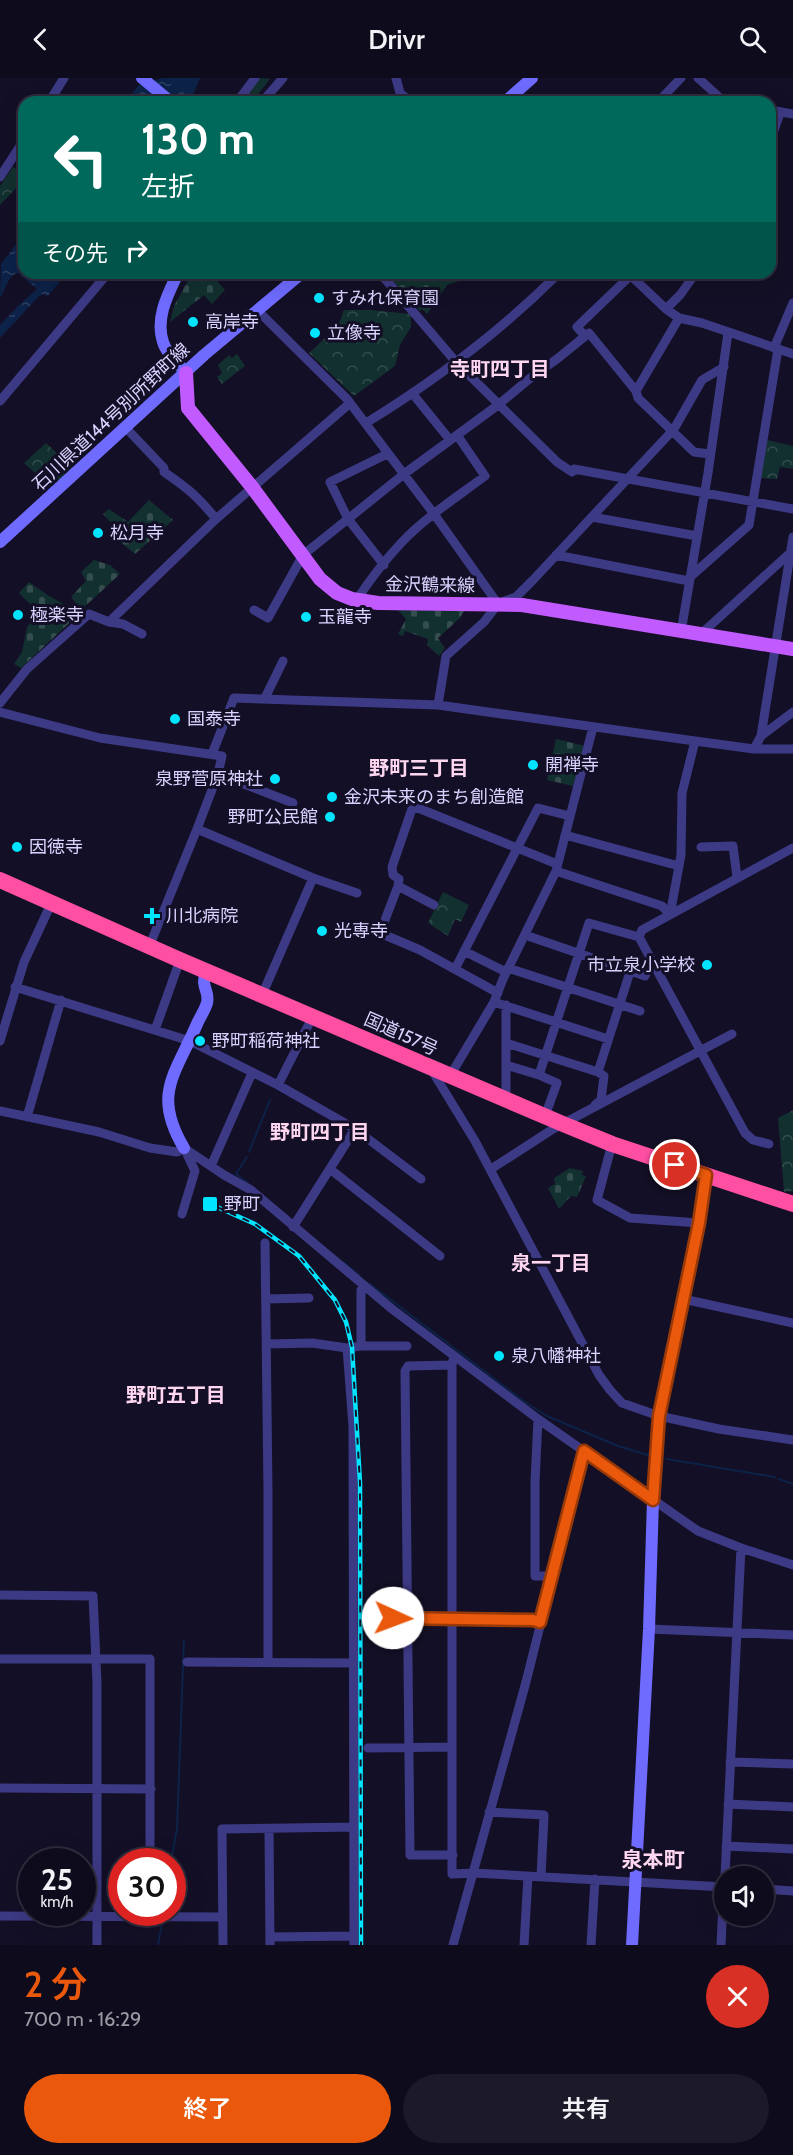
<!DOCTYPE html>
<html lang="ja">
<head>
<meta charset="utf-8">
<style>
  :root { --surface:#0e0b1c; --page:#1c1929; --text:#f1f3f6; --muted:#9b9ba3; --line:#2e2b3b; --accent:#ea580c }
  body { margin:0; font-family:Cabin,"Noto Sans JP",sans-serif; background:var(--page); color:var(--text); height:100vh; display:flex; flex-direction:column; font-size:22px; white-space:nowrap }
  * { box-sizing:border-box; margin:0 }
  p { font-size:20px; color:var(--muted) }
  .icon { flex:none; width:33px; height:33px; fill:none; stroke:currentColor; stroke-width:2; stroke-linecap:round; stroke-linejoin:round }
  .map { position:relative; height:1867px; overflow:hidden }
  .sheet { display:flex; flex-direction:column; background:var(--surface); flex:1 }
  .sheet>* { flex:none }
  .top-card { position:absolute; left:18px; top:18px; width:758px; height:183px; border-radius:18px; box-shadow:0 6px 24px #0002,0 0 0 2px var(--line); background:#00695c; color:#fff; overflow:hidden }
  .controls { position:absolute; left:714px; top:1788px; display:grid; gap:12px }
  .controls a { display:grid; place-items:center; width:60px; height:60px; border-radius:50%; background:var(--surface); box-shadow:0 6px 24px #0002,0 0 0 2px var(--line); font-size:30px }
  .speed { position:absolute; left:18px; top:1770px; display:flex; gap:12px; font-size:30px; font-weight:700; text-align:center }
  .speed>* { display:grid; place-content:center; width:78px; height:78px; border-radius:50%; background:var(--surface); box-shadow:0 6px 24px #0002,0 0 0 2px var(--line); line-height:1 }
  .speed small { font-size:15px; font-weight:400 }
  .speed .limit { border:9px solid #d22; background:#fff; color:#111 }
  .pin { position:absolute; display:grid; place-items:center; width:51px; height:51px; color:#fff; margin:-26px; border:3px solid #fff; border-radius:50%; box-shadow:0 2px 6px #0007 }
  .me { position:absolute; width:66px; margin:-33px; rotate:92deg; stroke-linejoin:round; filter:drop-shadow(0 0 4px #0008) }
  .turn { display:flex; align-items:center; gap:21px; height:126px; padding:0 24px; font-size:27px }
  .turn .icon { width:78px; height:78px; stroke-width:2.5 }
  .turn b { display:block; font-size:42px; line-height:51px }
  .then { display:flex; align-items:center; height:57px; padding:0 24px; background:#0003; gap:12px; font-size:22px }
  .round { display:grid; place-items:center; flex:none; width:63px; height:63px; border-radius:32px; background:var(--page) }
  .head { display:flex; align-items:center; justify-content:space-between; height:102px; padding:0 24px }
  h1 { font-size:36px; font-weight:600; line-height:45px; color:var(--accent) }
  .action { display:flex; gap:12px; margin-top:auto; padding:12px 24px }
  .action a { flex:1; height:69px; border-radius:36px; background:var(--accent); color:#fff; font-size:24px; font-weight:600; line-height:69px; text-align:center }
  .action a+a { background:var(--page); color:var(--text) }
  header { display:flex; justify-content:space-between; align-items:center; height:78px; padding:0 24px; background:var(--surface); font-size:27px; font-weight:600 }
  .map>svg:first-child { display:block }
  .forest { fill:url(#forest-crowns) }
  .cemetery { fill:url(#cemetery-stones) }
  .water { fill:url(#water-ripples) }
  .lines { fill:none; stroke-linecap:round; stroke-linejoin:round }
  .stream { stroke:#0c2248; stroke-width:2 }
  .street { stroke:#3d3a85; stroke-width:9 }
  .secondary { stroke:#6f6bff; stroke-width:12 }
  .primary { stroke:#c25bff; stroke-width:14 }
  .highway { stroke:#ff4fa3; stroke-width:16 }
  .rail-casing { stroke:#00e5ff; stroke-width:4.5 }
  .rail { stroke:#130f26; stroke-width:2; stroke-dasharray:7; stroke-linecap:butt }
  .route-casing { stroke:#983908; stroke-width:15 }
  .route { stroke:#ea580c; stroke-width:10 }
  .poi-dot { fill:#00e5ff; stroke:#130f26; stroke-width:2 }
  .labels { text-anchor:middle; stroke-width:6; stroke-linejoin:round; paint-order:stroke }
  .poi-label { font-size:18px; fill:#d9d4ff; stroke:#130f26; text-anchor:start }
  .street-label { font-size:18px; fill:#d9d4ff; stroke:#130f26 }
  .neighbourhood-label { font-size:20px; font-weight:bold; fill:#ffd6f0; stroke:#130f26 }
  .quarter-label { font-size:21px; font-weight:bold; fill:#ffd6f0; stroke:#130f26 }
</style>
</head>
<body>
<header><svg class="icon" aria-label="back" viewBox="0 0 24 24"><path d="M15 5l-7 7 7 7"/></svg>Drivr<svg class="icon" aria-label="search" viewBox="0 0 24 24"><circle cx="10" cy="10" r="6"/><path d="M15 15l6 6"/></svg></header>
<div class="map">
<svg width="793" height="1867" viewBox="0 0 793 1867">
  <defs>
    <pattern id="forest-crowns" width="20" height="18" patternUnits="userSpaceOnUse" patternTransform="scale(1.5)"><rect width="20" height="18" fill="#12302f"/><path d="M2 6a3 3 0 1 1 6 0M12 15a3 3 0 1 1 6 0" fill="none" stroke="#344d4e"/></pattern>
    <pattern id="cemetery-stones" width="16" height="16" patternUnits="userSpaceOnUse" patternTransform="scale(1.5)"><rect width="16" height="16" fill="#12302f"/><path d="M2 7V4a2 2 0 0 1 4 0v3zM10 15v-3a2 2 0 0 1 4 0v3z" fill="#344d4e"/></pattern>
    <pattern id="water-ripples" width="26" height="14" patternUnits="userSpaceOnUse" patternTransform="scale(1.5)"><rect width="26" height="14" fill="#0c2248"/><path d="M2 4q2-2 4 0t4 0M15 11q2-2 4 0t4 0" fill="none" stroke="#2f4163"/></pattern>
  </defs>
  <rect width="100%" height="100%" fill="#130f26"/>
  <path class="forest" d="M259,0L270,1L252,24H241Z
    M13,89L24,95V102L0,127V108Z
    M395,195H468L459,203L447,207L427,236L391,199Z
    M344,232H371L411,236V249L400,267L395,288L354,318L309,275L338,248Z
    M237,276L245,288L222,306L217,299L222,295L218,287L229,277L232,280Z
    M767,362L793,368V391L780,389L777,401L760,400Z
    M46,365L74,391L52,410L24,385Z
    M443,814L469,827L461,844L455,841L448,858L428,845Z
    M793,1032V1113L784,1114L778,1040Z"/>
  <path class="cemetery" d="M200,195H210L225,212L212,226L204,217L170,244L174,228L190,199Z
    M403,195H460L420,233L393,203Z
    M149,422L173,442L135,476L119,463L122,459V456L103,436L109,431L128,444Z
    M94,482L110,487L120,496L81,532L71,519L86,503L81,494Z
    M29,504L49,518L80,535L21,590L14,586L22,574L27,549L38,534L19,515Z
    M398,532L464,533L460,540L438,560L445,570L439,578L427,567L428,561L405,553L403,558L398,556L406,541Z
    M556,661L585,668L573,708L547,702Z
    M570,1090L583,1093L582,1097L586,1098L577,1119L571,1118L559,1131L548,1110L555,1106L554,1100Z"/>
  <path class="water" d="M163,0H200L190,24H125L139,7Z
    M24,156V195H67L47,219L44,216L39,218L0,260V247L17,229L37,211L18,195C8,197 6,211 0,220L1,186Z"/>
  <g class="lines">
    <path class="stream" d="M249,1074L270,1022
      M247,1079L236,1096L248,1105
      M343,1184L359,1197
      M370,1206L526,1325L547,1338L618,1368L651,1378
      M667,1381L775,1399
      M779,1401L793,1406
      M171,1784L177,1750L184,1562
      M158,1867L163,1840"/>
    <path class="street" d="M396,0L400,15L411,24
      M698,0L720,20L736,24
      M49,24L64,0
      M237,24L255,0
      M262,24L283,0
      M658,24L681,0
      M770,32L793,36
      M770,64L780,35
      M0,99L24,62
      M380,195L456,284L557,384L572,394
      M628,195L666,231L679,240L702,245L793,276
      M666,231L680,217L695,196L693,195
      M257,232L347,321L434,436L498,526L484,544L446,578L438,627
      M585,258L577,249L631,197
      M774,270L793,225
      M636,313L679,240
      M412,315L450,362
      M0,323L108,195
      M366,345C436,302 502,252 559,195
      M126,350L164,390V394C189,411 198,419 216,441
      M574,391L793,431
      M592,439L697,458
      M556,477L689,503
      M384,487L348,441L330,404L387,376
      M690,499L749,447L778,271
      M356,523C369,503 385,482 402,464C426,439 457,419 485,398L457,357
      M502,524L516,519L533,502L674,351L702,302L724,289
      M254,532L268,540L303,477L404,396L498,327L534,297L557,281L589,255L636,313L638,320L694,374L710,376
      M109,544L216,441L349,326
      M681,554L708,395L728,255
      M701,556L790,475
      M265,620L283,583
      M0,625L27,591L89,536L109,544L123,546L142,556
      M0,634L100,660L222,678L218,696L197,751L149,869
      M761,658L793,634
      M754,671L761,658L793,459
      M212,676L234,620L438,627L695,663L754,671H793
      M218,696L293,725
      M197,751L313,800L357,815
      M565,757L679,788
      M701,769L733,768L737,799
      M556,793L662,828L670,837
      M398,808L434,827
      M670,837L681,777L682,715L695,663
      M525,857L645,898L652,884
      M639,859L642,852L793,770
      M464,873L506,894
      M508,890L640,933
      M455,891L538,730L570,738
      M15,909L190,963L278,1007L355,1051L421,1101
      M498,915L420,872L380,855L398,808L399,801L393,797L392,789L413,728L557,786
      M262,917L313,800
      M494,924L608,961
      M155,952L180,882
      M0,963L24,884L51,826
      M506,965L598,994
      M506,987L539,997
      M431,991L475,1063L599,1297L610,1312L622,1325L659,1338L719,1351L793,1362
      M450,998L494,924L503,901L556,793L593,649
      M278,1007L313,938
      M506,1021V927
      M595,1027L601,1022L604,998L598,994L630,894
      M0,1033L99,1054L150,1070L177,1074L184,1070
      M545,1038L557,1005L539,997L589,845L639,859L745,1055L753,1062L769,1066
      M27,1039L61,922
      M612,1066L597,1122L630,1140L699,1145
      M184,1070L224,1097L251,1112L392,1231L538,1341L675,1437L698,1453L741,1470L793,1487
      M211,1088L252,995
      M330,1091L440,1178
      M491,1091L553,1051L732,956
      M182,1136L195,1093L185,1072
      M293,1149L355,1051
      M265,1165L268,1413V1584
      M266,1221L309,1220
      M683,1221L793,1245
      M267,1266L312,1265L347,1270
      M361,1268H407
      M454,1278L452,1287V1796L474,1795L724,1809
      M452,1287L408,1288L405,1293L410,1777H453
      M538,1341L535,1404V1498H553
      M0,1517L93,1518L97,1605V1867
      M393,1540L533,1542L540,1544
      M649,1551L793,1557
      M0,1581H150V1784
      M187,1584L353,1585
      M368,1670L452,1669
      M730,1684L793,1686
      M0,1710L151,1711
      M728,1726L793,1729
      M489,1734L544,1737L541,1799
      M269,1751L270,1867
      M726,1768L793,1771
      M725,1798L741,1470
      M764,1811L793,1813
      M0,1838L223,1839
      M270,1859L354,1858
      M223,1867L222,1751L354,1749
      M354,1867L353,1348L347,1270L361,1268V1212L365,1208
      M453,1867L526,1604L584,1373
      M524,1867L528,1798
      M591,1867L595,1801
      M721,1867L724,1804"/>
    <path class="secondary" d="M142,0L171,24
      M505,24L532,0
      M178,195C168,216 155,240 163,264C166,275 179,286 186,295
      M0,464L204,277L302,195
      M184,1070C152,1016 175,997 197,946C200,939 205,932 207,925C210,912 200,910 206,894
      M632,1867L649,1551L653,1422L659,1338L699,1145L706,1097"/>
    <path class="primary" d="M186,295L188,330L252,409L320,501L337,515L352,521L378,525L522,527L793,571"/>
    <path class="highway" d="M0,802L180,882L563,1046L612,1066L793,1126"/>
    <defs>
      <path id="rail" d="M217,1129L255,1146L299,1178L335,1222L346,1244L352,1269L360,1405L361,1867"/>
    </defs>
    <use href="#rail" class="rail-casing"/>
    <use href="#rail" class="rail"/>
  </g>
  <g class="lines">
    <defs>
      <path id="route" d="M393,1540L533,1542L540,1544L584,1373L653,1422L659,1338L699,1145L706,1097L675,1087"/>
    </defs>
    <use href="#route" class="route-casing"/>
    <use href="#route" class="route"/>
  </g>
  <g class="poi-dot">
    <circle cx="319" cy="220" r="6"/>
    <circle cx="193" cy="244" r="6"/>
    <circle cx="315" cy="255" r="6"/>
    <circle cx="98" cy="455" r="6"/>
    <circle cx="18" cy="537" r="6"/>
    <circle cx="306" cy="539" r="6"/>
    <circle cx="175" cy="641" r="6"/>
    <circle cx="533" cy="687" r="6"/>
    <circle cx="275" cy="701" r="6"/>
    <circle cx="332" cy="719" r="6"/>
    <circle cx="330" cy="739" r="6"/>
    <circle cx="17" cy="769" r="6"/>
    <path d="M149 829h6v6h6v6h-6v6h-6v-6h-6v-6h6z"/>
    <circle cx="322" cy="853" r="6"/>
    <circle cx="707" cy="887" r="6"/>
    <circle cx="200" cy="963" r="6"/>
    <rect x="202" y="1118" width="16" height="16" rx="3"/>
    <circle cx="499" cy="1278" r="6"/>
  </g>
  <g class="labels">
    <g class="poi-label">
      <text x="331" y="226">すみれ保育園</text>
      <text x="205" y="250">高岸寺</text>
      <text x="327" y="261">立像寺</text>
      <text x="110" y="461">松月寺</text>
      <text x="30" y="543">極楽寺</text>
      <text x="318" y="545">玉龍寺</text>
      <text x="187" y="647">国泰寺</text>
      <text x="545" y="693">開禅寺</text>
      <text x="263" y="707" text-anchor="end">泉野菅原神社</text>
      <text x="344" y="725">金沢未来のまち創造館</text>
      <text x="318" y="745" text-anchor="end">野町公民館</text>
      <text x="29" y="775">因徳寺</text>
      <text x="166" y="844">川北病院</text>
      <text x="334" y="859">光専寺</text>
      <text x="695" y="893" text-anchor="end">市立泉小学校</text>
      <text x="212" y="969">野町稲荷神社</text>
      <text x="224" y="1132">野町</text>
      <text x="511" y="1284">泉八幡神社</text>
    </g>
    <g class="street-label">
      <text transform="translate(111 339) rotate(-43)" y="6">石川県道144号別所野町線</text>
      <text transform="translate(430 507) rotate(1)" y="6">金沢鶴来線</text>
      <text transform="translate(401 956) rotate(24)" y="6">国道157号</text>
    </g>
    <g class="neighbourhood-label">
      <text x="500" y="298">寺町四丁目</text>
      <text x="419" y="697">野町三丁目</text>
      <text x="320" y="1061">野町四丁目</text>
      <text x="551" y="1192">泉一丁目</text>
      <text x="176" y="1324">野町五丁目</text>
    </g>
    <g class="quarter-label">
      <text x="653" y="1789">泉本町</text>
    </g>
  </g>
</svg>
<div class="controls">
<a><svg class="icon" aria-label="sound" viewBox="0 0 24 24"><path d="M4 9h4l5-4v14l-5-4H4zM17 9q2 3 0 6"/></svg></a>
</div>
<div class="speed"><div>25<small>km/h</small></div><div class="limit">30</div></div>
<div class="pin" style="left:675px;top:1087px;background:#d93025"><svg class="icon" aria-label="arrive" viewBox="0 0 24 24"><path d="M6 21V4h12l-3 4 3 4H6"/></svg></div>
<svg class="me" style="left:393px;top:1540px" viewBox="-20 -20 40 40"><circle r="19" fill="#fff"/><path d="M0-13L10 11 0 6-10 11z" fill="#ea580c"/></svg>
<div class="top-card">
<div class="turn"><svg class="icon" aria-label="left" viewBox="0 0 24 24"><path d="M17 20v-9H6M10 6l-5 5 5 5"/></svg><div><b>130 m</b>左折</div></div>
<div class="then">その先<svg class="icon" aria-label="right" viewBox="0 0 24 24"><path d="M7 20v-9h11M14 6l5 5-5 5"/></svg></div>
</div>
</div>
<section class="sheet">
<div class="head"><div><h1>2 分</h1><p>700 m · 16:29</p></div><a class="round" style="background:#d93025;color:#fff"><svg class="icon" aria-label="close" viewBox="0 0 24 24"><path d="M6 6l12 12M18 6L6 18"/></svg></a></div>
<div class="action"><a>終了</a><a>共有</a></div>
</section>
</body>
</html>
